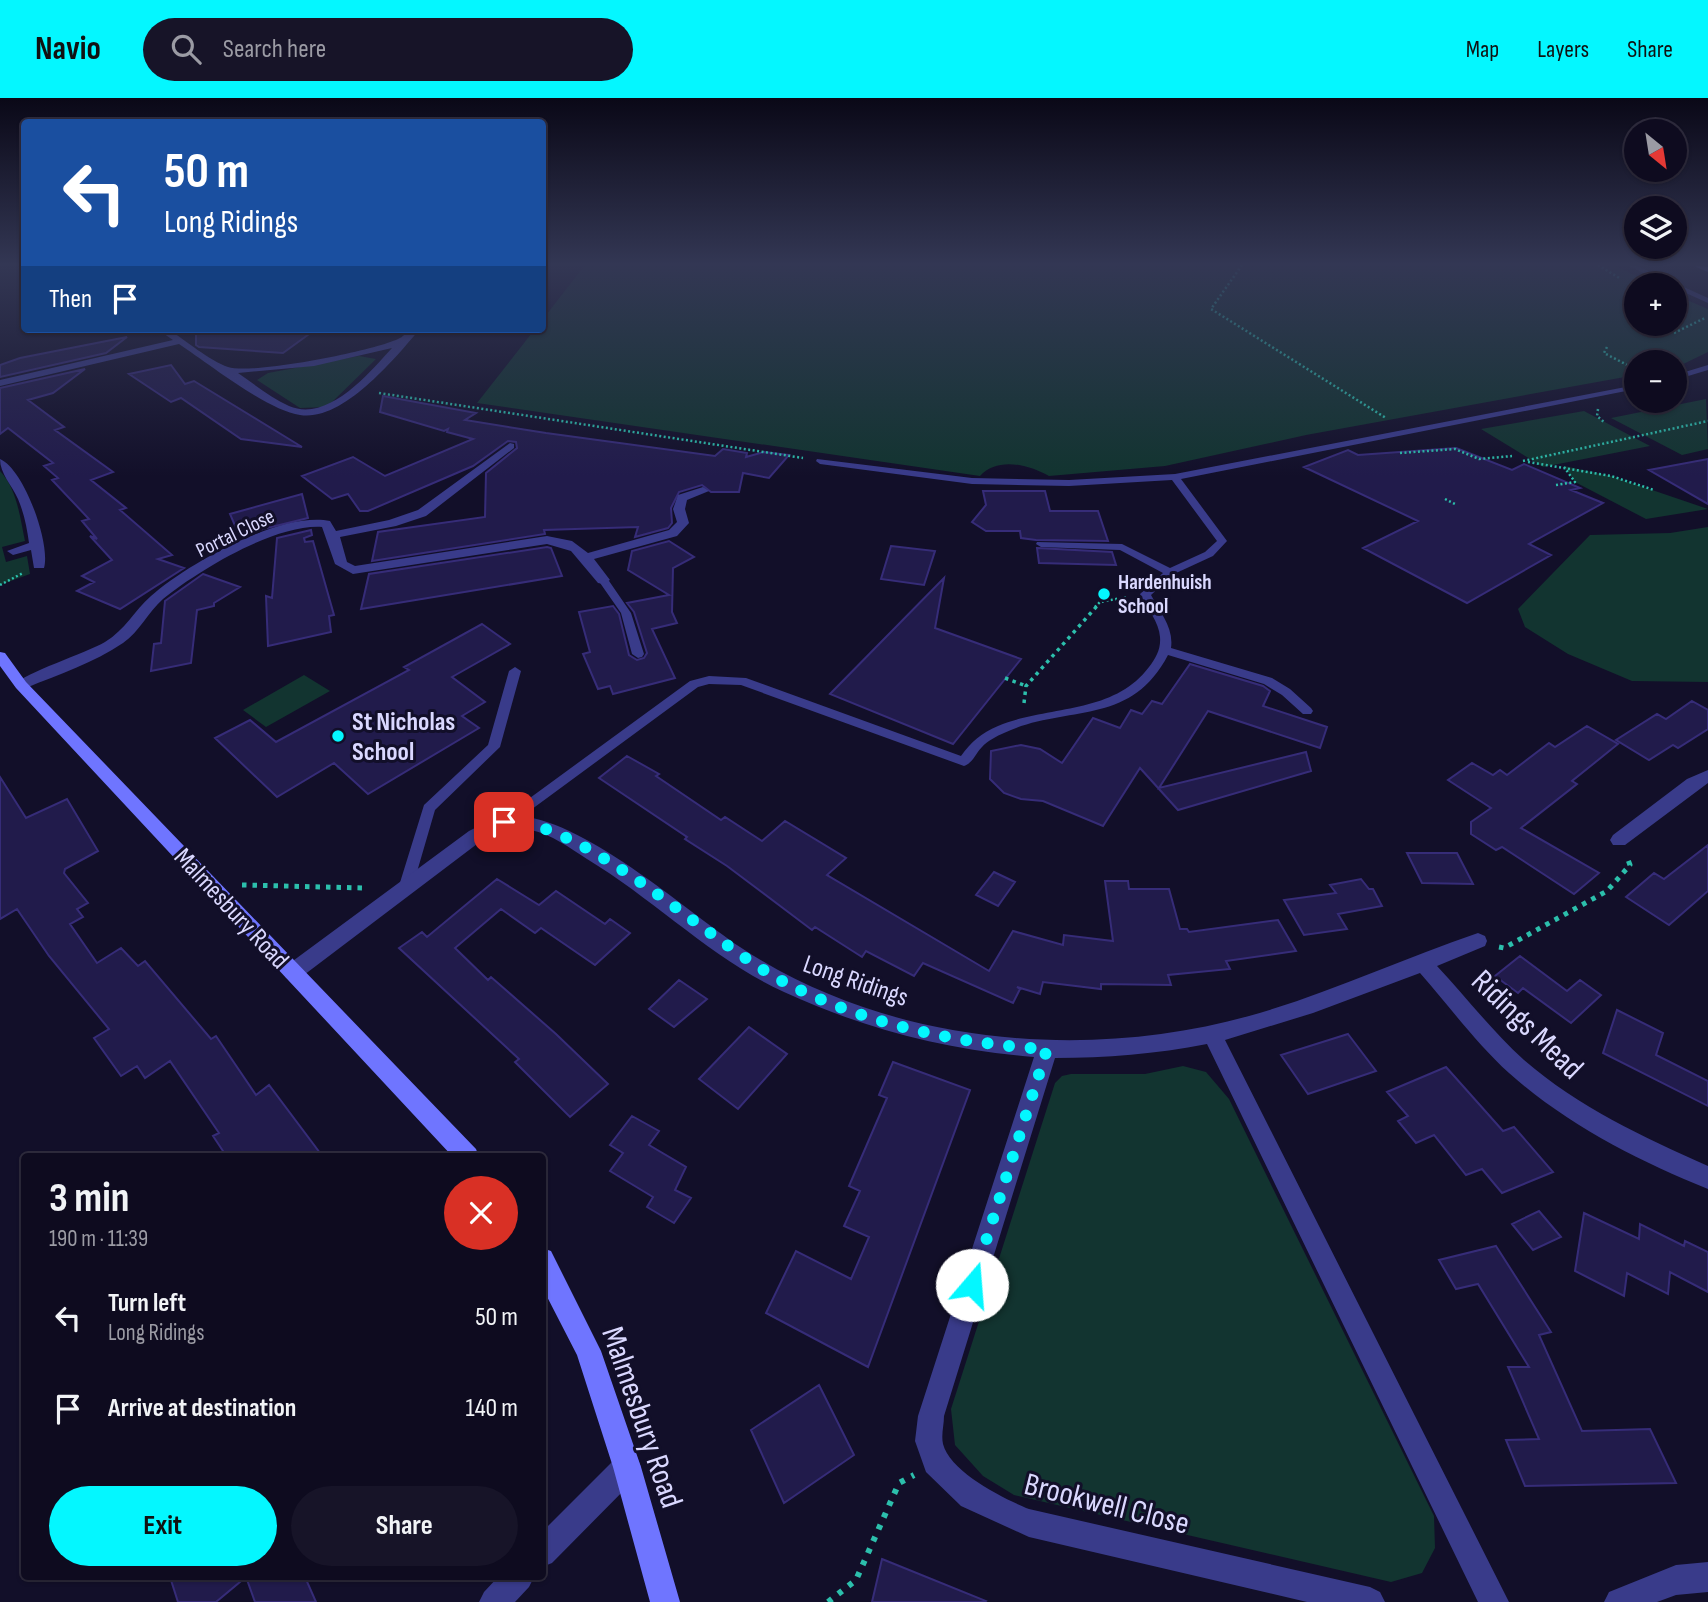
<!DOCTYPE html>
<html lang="en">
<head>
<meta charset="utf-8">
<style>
  :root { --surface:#0e0b1f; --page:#171428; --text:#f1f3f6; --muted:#9b9ba4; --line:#2e2b3d; --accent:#04f7ff }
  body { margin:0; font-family:"Sofia Sans Condensed",sans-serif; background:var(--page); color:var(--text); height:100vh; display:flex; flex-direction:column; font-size:26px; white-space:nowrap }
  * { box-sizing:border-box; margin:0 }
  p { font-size:23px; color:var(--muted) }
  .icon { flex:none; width:38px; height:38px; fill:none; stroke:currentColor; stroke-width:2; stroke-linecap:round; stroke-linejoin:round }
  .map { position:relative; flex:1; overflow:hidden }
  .side { position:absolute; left:21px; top:1055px; width:525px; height:427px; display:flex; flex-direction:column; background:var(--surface); border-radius:7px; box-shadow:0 2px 5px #0004,0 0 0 2px var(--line) }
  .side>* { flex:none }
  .banner { position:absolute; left:21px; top:21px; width:525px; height:214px; border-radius:7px; box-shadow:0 2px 5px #0004,0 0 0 2px var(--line); background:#1a4fa0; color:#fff; overflow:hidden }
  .needle { width:46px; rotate:150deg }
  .buttons { position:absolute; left:1624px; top:21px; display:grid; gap:14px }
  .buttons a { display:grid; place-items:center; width:63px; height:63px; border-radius:50%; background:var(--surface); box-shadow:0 2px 5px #0004,0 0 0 2px var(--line); font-size:35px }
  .pin { position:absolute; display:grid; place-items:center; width:60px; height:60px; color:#fff; margin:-30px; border-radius:14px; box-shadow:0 4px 10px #0006 }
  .me { position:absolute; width:77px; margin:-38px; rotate:18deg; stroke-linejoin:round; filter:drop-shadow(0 0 5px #0008) }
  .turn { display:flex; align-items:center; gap:24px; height:147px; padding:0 28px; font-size:32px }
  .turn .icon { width:91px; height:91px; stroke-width:2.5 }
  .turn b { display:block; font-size:49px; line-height:60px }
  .then { display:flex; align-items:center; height:66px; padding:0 28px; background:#0003; gap:14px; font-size:26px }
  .round { display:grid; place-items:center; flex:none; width:74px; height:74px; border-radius:37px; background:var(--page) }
  .summary { display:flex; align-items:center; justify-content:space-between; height:119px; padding:0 28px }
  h1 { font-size:42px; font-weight:700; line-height:52px }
  .primary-button { display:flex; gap:14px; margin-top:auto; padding:14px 28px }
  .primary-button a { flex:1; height:80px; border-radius:42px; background:var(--accent); color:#111; font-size:28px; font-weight:700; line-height:80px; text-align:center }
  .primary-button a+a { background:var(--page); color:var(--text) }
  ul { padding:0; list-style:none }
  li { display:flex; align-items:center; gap:21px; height:91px; padding:0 28px }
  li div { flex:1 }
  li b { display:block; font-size:26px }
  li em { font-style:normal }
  header { display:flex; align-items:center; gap:42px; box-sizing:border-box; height:98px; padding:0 35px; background:var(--accent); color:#111 }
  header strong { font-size:33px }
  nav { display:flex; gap:38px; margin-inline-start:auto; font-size:24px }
  .search { width:490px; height:63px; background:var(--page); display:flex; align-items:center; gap:18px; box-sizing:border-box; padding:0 24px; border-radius:38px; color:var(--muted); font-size:26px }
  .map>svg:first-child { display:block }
  .green { fill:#123430 }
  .building { fill:#211b4b; stroke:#362c78; stroke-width:2 }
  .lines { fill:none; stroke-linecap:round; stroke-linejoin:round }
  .path-far3 { stroke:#2cbfac; stroke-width:2.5; stroke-dasharray:2 2.5; stroke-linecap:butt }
  .path-far2 { stroke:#2cbfac; stroke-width:3.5; stroke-dasharray:3.5 4.5; stroke-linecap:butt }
  .path-far1 { stroke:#2cbfac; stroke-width:5; stroke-dasharray:4.5 6; stroke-linecap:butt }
  .path { stroke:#2cbfac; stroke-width:6; stroke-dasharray:5 8; stroke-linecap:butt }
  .service { fill:#393b8a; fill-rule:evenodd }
  .minor { fill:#393b8a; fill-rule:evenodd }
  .secondary { fill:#6f75ff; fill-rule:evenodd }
  .route { stroke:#04f7ff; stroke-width:12; stroke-dasharray:0 21.6 }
  .poi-dot { fill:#04f7ff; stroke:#120f29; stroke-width:2.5 }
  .labels { text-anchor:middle; stroke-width:6; stroke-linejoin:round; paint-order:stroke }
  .far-street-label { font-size:21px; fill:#dad8ff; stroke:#120f29 }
  .far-poi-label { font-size:21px; font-weight:bold; fill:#dad8ff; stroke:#120f29; text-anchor:start }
  .poi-label { font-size:26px; font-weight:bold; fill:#dad8ff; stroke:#120f29; text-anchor:start }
  .street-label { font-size:26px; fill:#dad8ff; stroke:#120f29 }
  .near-street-label { font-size:32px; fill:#dad8ff; stroke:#120f29 }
</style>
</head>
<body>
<header>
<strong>Navio</strong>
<div class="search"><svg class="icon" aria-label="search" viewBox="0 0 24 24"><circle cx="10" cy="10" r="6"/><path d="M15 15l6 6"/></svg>Search here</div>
<nav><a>Map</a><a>Layers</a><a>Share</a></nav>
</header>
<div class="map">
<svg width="1708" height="1504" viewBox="0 0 1708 1504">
  <rect width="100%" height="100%" fill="#120f29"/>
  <path class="green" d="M585,167H1613L1655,187H1636V226H1675V197L1708,211V254L1675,270V264H1636V277L1306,337L1165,368L1049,378C1029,367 998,358 980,378L477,305L535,231H542L543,221Z
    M359,258L376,261L327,309L300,310L257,282L268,275Z
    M1706,301L1708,351L1682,357L1611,320Z
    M1584,313L1650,348L1543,369L1481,331Z
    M1564,368L1611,378L1708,411L1646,421L1575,384Z
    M0,373C17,391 20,419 25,443L2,449L6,464L27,458L30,476L0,487Z
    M1708,429V584L1632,583L1568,556L1525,529L1518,511L1590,437L1670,435Z
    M304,577L330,593L266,629L243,612Z
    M1183,968L1206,974L1229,1001L1434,1418L1435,1450L1422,1475L1391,1484L1014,1397L983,1378L955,1347L951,1311L1055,985L1062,978L1071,976H1145Z"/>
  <path class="building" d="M196,231H316L283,255L199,249L196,247Z
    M127,239L106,255L0,279V267L20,260Z
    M171,267L185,286L194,283L302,349L241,341L181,300L171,304L129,276Z
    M85,271L53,295L28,302L64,329L55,332L113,374L91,382L126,410L120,412L172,457L158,461L184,470L120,511L77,493L94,484L82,478L112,462L90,438L97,441L82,423L89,421L52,382L58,380L44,368L53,365L8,330L0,336V290Z
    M383,298L476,315L465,322L546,335L715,358L723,351L747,355L746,359L764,354L789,357L769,380L743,375L739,394H711L702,387L679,394L671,410L672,425L668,430L635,439L638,429L544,432L545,436L372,463L378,434L485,419L486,375L517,350L516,344L508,343L473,368L368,413H360L348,396L332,401L302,378L353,359L385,378L473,341L447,334L448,331L444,333L380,314Z
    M1456,350L1512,372L1524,366L1580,390L1571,392L1603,405L1529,446L1551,457L1467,505L1363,450L1418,423L1304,369L1348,352L1358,357Z
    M1708,361V406L1649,372Z
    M983,393H1045L1050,413H1098L1108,443L1036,442L1021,440L1020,433H986L972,424L986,407Z
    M302,396L308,420L239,437L230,416Z
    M311,432L312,437L304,440L305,444L313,443L334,517L329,518L331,534L268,548L266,498L272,500L277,440Z
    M669,443L694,459L673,470L672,514L677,525L652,531L675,580L613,596L610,588L598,591L583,556L590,554L579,514L613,508L619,516L629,557L637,562L644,560L647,555L634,514L627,505L669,497L628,472L632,453Z
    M891,448L935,453L924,487L881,481Z
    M547,449L551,450L562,478L361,511L369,476Z
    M1037,450L1112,454L1116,467L1039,465Z
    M203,476L240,489L214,505V508L197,512L191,565L151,573L154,546L161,545L165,503Z
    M944,480L935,530L1021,561L953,646L830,596Z
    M482,526L510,546L452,579L485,604L462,618L479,630L368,696L334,665L277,699L215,640L250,622L276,644L409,572L404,569Z
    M1190,566L1263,588L1270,593L1263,608L1327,629L1320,650L1208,613L1159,690L1306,654L1311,673L1178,712L1140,670L1103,728L1043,703L1021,701L1004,695L990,681L991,653L1021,647L1040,651L1062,665L1093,620L1120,630L1131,612L1142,616L1152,603L1162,606Z
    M1692,603L1708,612V631L1678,650L1673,647L1649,662L1616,642L1657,616L1666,621Z
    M1587,628L1618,646L1572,683L1577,686L1521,730L1599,775L1574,796L1502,749L1496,752L1471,736V724L1491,710L1448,682L1472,665L1493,677L1500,672L1507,677L1549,645L1555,649Z
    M627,658L659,676L656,678L721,722L725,719L762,743L785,723L846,760L827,777L989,873L1013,833L1063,847L1064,837L1113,843L1105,783H1128L1129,791H1169L1180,831H1187L1189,834L1278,822L1296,853L1226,863L1230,871L1168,877L1171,887L1101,886V891L1043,884L1040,896L1017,889L1020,891L1013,905L923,865L914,878L866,853L862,859L815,829L812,832L727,768L685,741L687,739L599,680Z
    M0,679L26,720L67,701L98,753L65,771L64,775L88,805L77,811L83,819L70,826L97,865L121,850L138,868L145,863L211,941L216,938L256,997L269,987L323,1059H227L213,1038L219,1035L170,963L145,980L137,968L121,978L94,940L109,931L49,858L17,811L0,821Z
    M1708,747V793L1669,827L1626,799L1654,775L1664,781Z
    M1407,755H1457L1473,786L1422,785Z
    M994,774L1015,784L998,808L976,797Z
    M497,781L539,807L556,793L605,826L610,821L630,835L595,867L541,830L535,835L501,811L455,850L488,882L491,879L556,936L608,986L570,1019L515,964L519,961L399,850L422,834L427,839Z
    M1361,781L1369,791H1373L1382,808L1338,816L1347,831L1304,837L1284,802L1336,795L1330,787Z
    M1520,858L1567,893L1580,882L1601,897L1571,925L1523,890L1518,895L1495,878Z
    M679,882L707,901L674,929L649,911Z
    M1617,912L1663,935L1656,957L1708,983V1008L1603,955Z
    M749,929L787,956L738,1011L699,981Z
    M1348,936L1376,973L1308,996L1281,957Z
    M893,964L970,992L868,1269L766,1215L796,1153L851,1181L869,1139L844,1128L860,1093L849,1088L887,1000L879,997Z
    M1446,969L1503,1033L1514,1029L1553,1074L1502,1095L1482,1071L1466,1077L1434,1037L1416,1045L1398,1023L1408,1018L1387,994Z
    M632,1018L659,1033L649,1047L686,1069L675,1092L691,1100L674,1125L647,1109L653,1099L610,1073L623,1055L610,1047Z
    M1539,1113L1561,1139L1533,1152L1512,1126Z
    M1584,1115L1639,1141L1640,1126L1684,1148L1685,1143L1708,1154V1194L1670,1174L1668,1196L1627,1175L1624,1198L1575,1173Z
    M1496,1148L1551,1234L1539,1237L1582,1333L1650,1331L1676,1385L1525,1388L1506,1342L1539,1341L1508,1269H1529L1478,1186L1456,1191L1439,1162Z
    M819,1287L854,1357L784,1405L751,1332Z
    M882,1461L986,1503L985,1504H872Z
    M170,1479H305L316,1504H255L246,1479L216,1504H178Z"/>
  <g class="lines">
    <path class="path-far3" d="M1242,167L1211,211L1386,320
      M1598,167L1621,181
      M1674,235L1705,220
      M1607,249L1604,255L1635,271
      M379,295L803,360
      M1598,311L1597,318L1604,324
      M1400,355L1455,351L1479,361L1512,358
      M1523,363L1708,323
      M1528,364L1611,378L1654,392
      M1556,387L1575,384L1564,369
      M1445,401L1455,406
      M0,487L23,475
      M1095,509L1100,504L1127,499"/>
    <path class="path-far2" d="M1005,580L1026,588
      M1024,605L1026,588L1097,508"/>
    <path class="path-far1" d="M242,787L366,790
      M1499,849L1504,850L1607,793L1630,767L1627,759"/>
    <path class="path" d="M828,1504L856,1482L899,1385L914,1377"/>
    <path class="service" d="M1627,167H1635L1708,200V205L1675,190V187H1668Z
      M1708,267V272L1675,282V277Z
      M1636,287V291L1181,381L1227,443L1213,458L1174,476L1151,497C1160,514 1174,530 1171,550L1272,580L1290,591L1311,610L1313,613L1311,616H1303L1282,597L1264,586L1168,557C1130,630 1065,606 1004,635C997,638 987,643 982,649C975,656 973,665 964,668L741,587L709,586L698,589L509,728H499L497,724L690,583L709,578L746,580L961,658C971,644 981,635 998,628C1048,607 1113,617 1149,569C1156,560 1161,551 1160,539C1159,524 1147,510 1140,496L1163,475L1120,452L1041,449L1036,446L1037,444L1122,446L1170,470L1205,454L1217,443L1172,382L1069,388L972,386L820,366L816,363L817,361L972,380L1069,382L1175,376Z
      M603,479L607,480L631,515L644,556L642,559L638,560L632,556L621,515L598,482Z
      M515,569L521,573L500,649L435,712L412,791L410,795H400L398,791L424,707L488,647L509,573Z"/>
    <path class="minor" d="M157,231H168C185,242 210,263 228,269C252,277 373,253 398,241C403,239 406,235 410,231H420C395,260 343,324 300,317C267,312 209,266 179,246L0,288V282L173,242ZM392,250C369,275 328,325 289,308C271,300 254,286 238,275L314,268Z
      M510,345L514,346V350L426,418L396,428L340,439L347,464L355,468L547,438L572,443L588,455L669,432L677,424L673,411L678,397L703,389L709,393L687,402L685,411L689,425L677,438L594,461L610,482L603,486L598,485L571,453L547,446L353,476L335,466L322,429C275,426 199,472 163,501C148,514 140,533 123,545C94,565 59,576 26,590L21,592L14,587C24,575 86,555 105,544C125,532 134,513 151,498C187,466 281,413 330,423L336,433L389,422L418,412Z
      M0,361C24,371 51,446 44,470H34L31,452L13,457L7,453L29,445C27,430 24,415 18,401C12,387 0,376 0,361Z
      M1708,672V685L1625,747H1613L1610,742L1613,737L1687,681Z
      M509,718C575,713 685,812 740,849C885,946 1084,964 1249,918C1328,896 1401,861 1478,835L1485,838L1487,843L1485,848L1437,868C1466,899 1492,933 1524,962C1578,1009 1643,1039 1708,1068V1091C1638,1063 1566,1026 1509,975C1476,945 1449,908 1420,875L1313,915L1225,942L1509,1504H1478L1207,946C1156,956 1106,960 1055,960L944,1318C944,1327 941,1337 943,1346C950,1374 1004,1401 1029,1411L1370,1489L1380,1494L1385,1504H1307L1029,1439L961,1408L926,1374L915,1343L918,1318L1034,959C947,952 864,931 784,894C712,861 655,802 587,761C570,750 551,736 531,732C512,728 497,732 481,743L300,880L293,882L286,880L283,874L286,868L469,733L485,725Z
      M627,1355L637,1359L641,1369L637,1379L552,1465L542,1469V1434L617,1359Z
      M1708,1464V1494L1676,1497L1657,1504H1604L1609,1494L1676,1467Z
      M498,1479H534L529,1489L515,1504H479L484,1494Z"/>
    <path class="secondary" d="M1695,167L1708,169V174L1696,169Z
      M0,554L5,555L26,584L476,1051L479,1059H453L16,590L0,568Z
      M542,1150L551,1153L601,1253L641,1369L680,1504H650L613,1369L577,1257L542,1189Z"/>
  </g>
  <linearGradient id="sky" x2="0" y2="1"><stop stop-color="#0a0817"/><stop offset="0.44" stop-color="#333754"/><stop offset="1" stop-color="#333754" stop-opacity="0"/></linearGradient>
  <rect width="1708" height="378" fill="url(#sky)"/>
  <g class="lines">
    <path class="route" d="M504,724C582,719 713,848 786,885C864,926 960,946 1047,951L972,1187"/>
  </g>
  <g class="poi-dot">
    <circle cx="1104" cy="496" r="7"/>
    <circle cx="338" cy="638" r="7"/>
  </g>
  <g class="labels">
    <g class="far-street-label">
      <text transform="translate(235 435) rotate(-26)" y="7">Portal Close</text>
    </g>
    <g class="far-poi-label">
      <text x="1118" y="491">Hardenhuish<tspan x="1118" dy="24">School</tspan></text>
    </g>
    <g class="poi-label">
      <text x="352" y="632">St Nicholas<tspan x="352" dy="30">School</tspan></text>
    </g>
    <g class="street-label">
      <text transform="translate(232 810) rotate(47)" y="9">Malmesbury Road</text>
      <text transform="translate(856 882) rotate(19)" y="9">Long Ridings</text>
    </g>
    <g class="near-street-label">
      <text transform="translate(1528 926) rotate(44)" y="11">Ridings Mead</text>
      <text transform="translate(643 1319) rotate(71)" y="11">Malmesbury Road</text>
      <text transform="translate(1107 1405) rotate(14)" y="11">Brookwell Close</text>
    </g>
  </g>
</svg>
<div class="buttons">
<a><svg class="needle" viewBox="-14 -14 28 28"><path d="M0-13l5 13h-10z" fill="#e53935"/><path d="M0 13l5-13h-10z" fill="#9b9ba4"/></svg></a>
<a><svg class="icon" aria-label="layers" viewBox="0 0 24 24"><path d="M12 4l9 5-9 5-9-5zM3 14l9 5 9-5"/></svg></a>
<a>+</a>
<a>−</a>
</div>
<div class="pin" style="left:504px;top:724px;background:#d93025"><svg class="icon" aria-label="arrive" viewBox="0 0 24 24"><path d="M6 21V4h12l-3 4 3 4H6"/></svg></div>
<svg class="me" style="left:972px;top:1187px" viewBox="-20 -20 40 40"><circle r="19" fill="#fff"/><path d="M0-13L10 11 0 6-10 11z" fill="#04f7ff"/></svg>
<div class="banner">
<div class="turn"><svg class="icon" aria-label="left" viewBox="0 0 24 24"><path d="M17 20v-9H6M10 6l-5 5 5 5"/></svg><div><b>50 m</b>Long Ridings</div></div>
<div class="then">Then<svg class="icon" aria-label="arrive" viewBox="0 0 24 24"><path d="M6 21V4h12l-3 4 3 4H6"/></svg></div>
</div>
<section class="side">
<div class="summary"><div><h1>3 min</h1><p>190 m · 11:39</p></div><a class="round" style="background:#d93025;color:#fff"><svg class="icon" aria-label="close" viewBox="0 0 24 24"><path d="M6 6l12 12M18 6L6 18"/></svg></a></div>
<ul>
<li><svg class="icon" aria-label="left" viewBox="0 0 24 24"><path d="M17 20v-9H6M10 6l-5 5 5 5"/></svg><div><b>Turn left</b><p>Long Ridings</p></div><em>50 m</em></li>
<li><svg class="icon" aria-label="arrive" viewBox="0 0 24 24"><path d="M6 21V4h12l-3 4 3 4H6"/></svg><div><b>Arrive at destination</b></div><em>140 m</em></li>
</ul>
<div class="primary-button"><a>Exit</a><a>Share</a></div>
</section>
</div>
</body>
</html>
